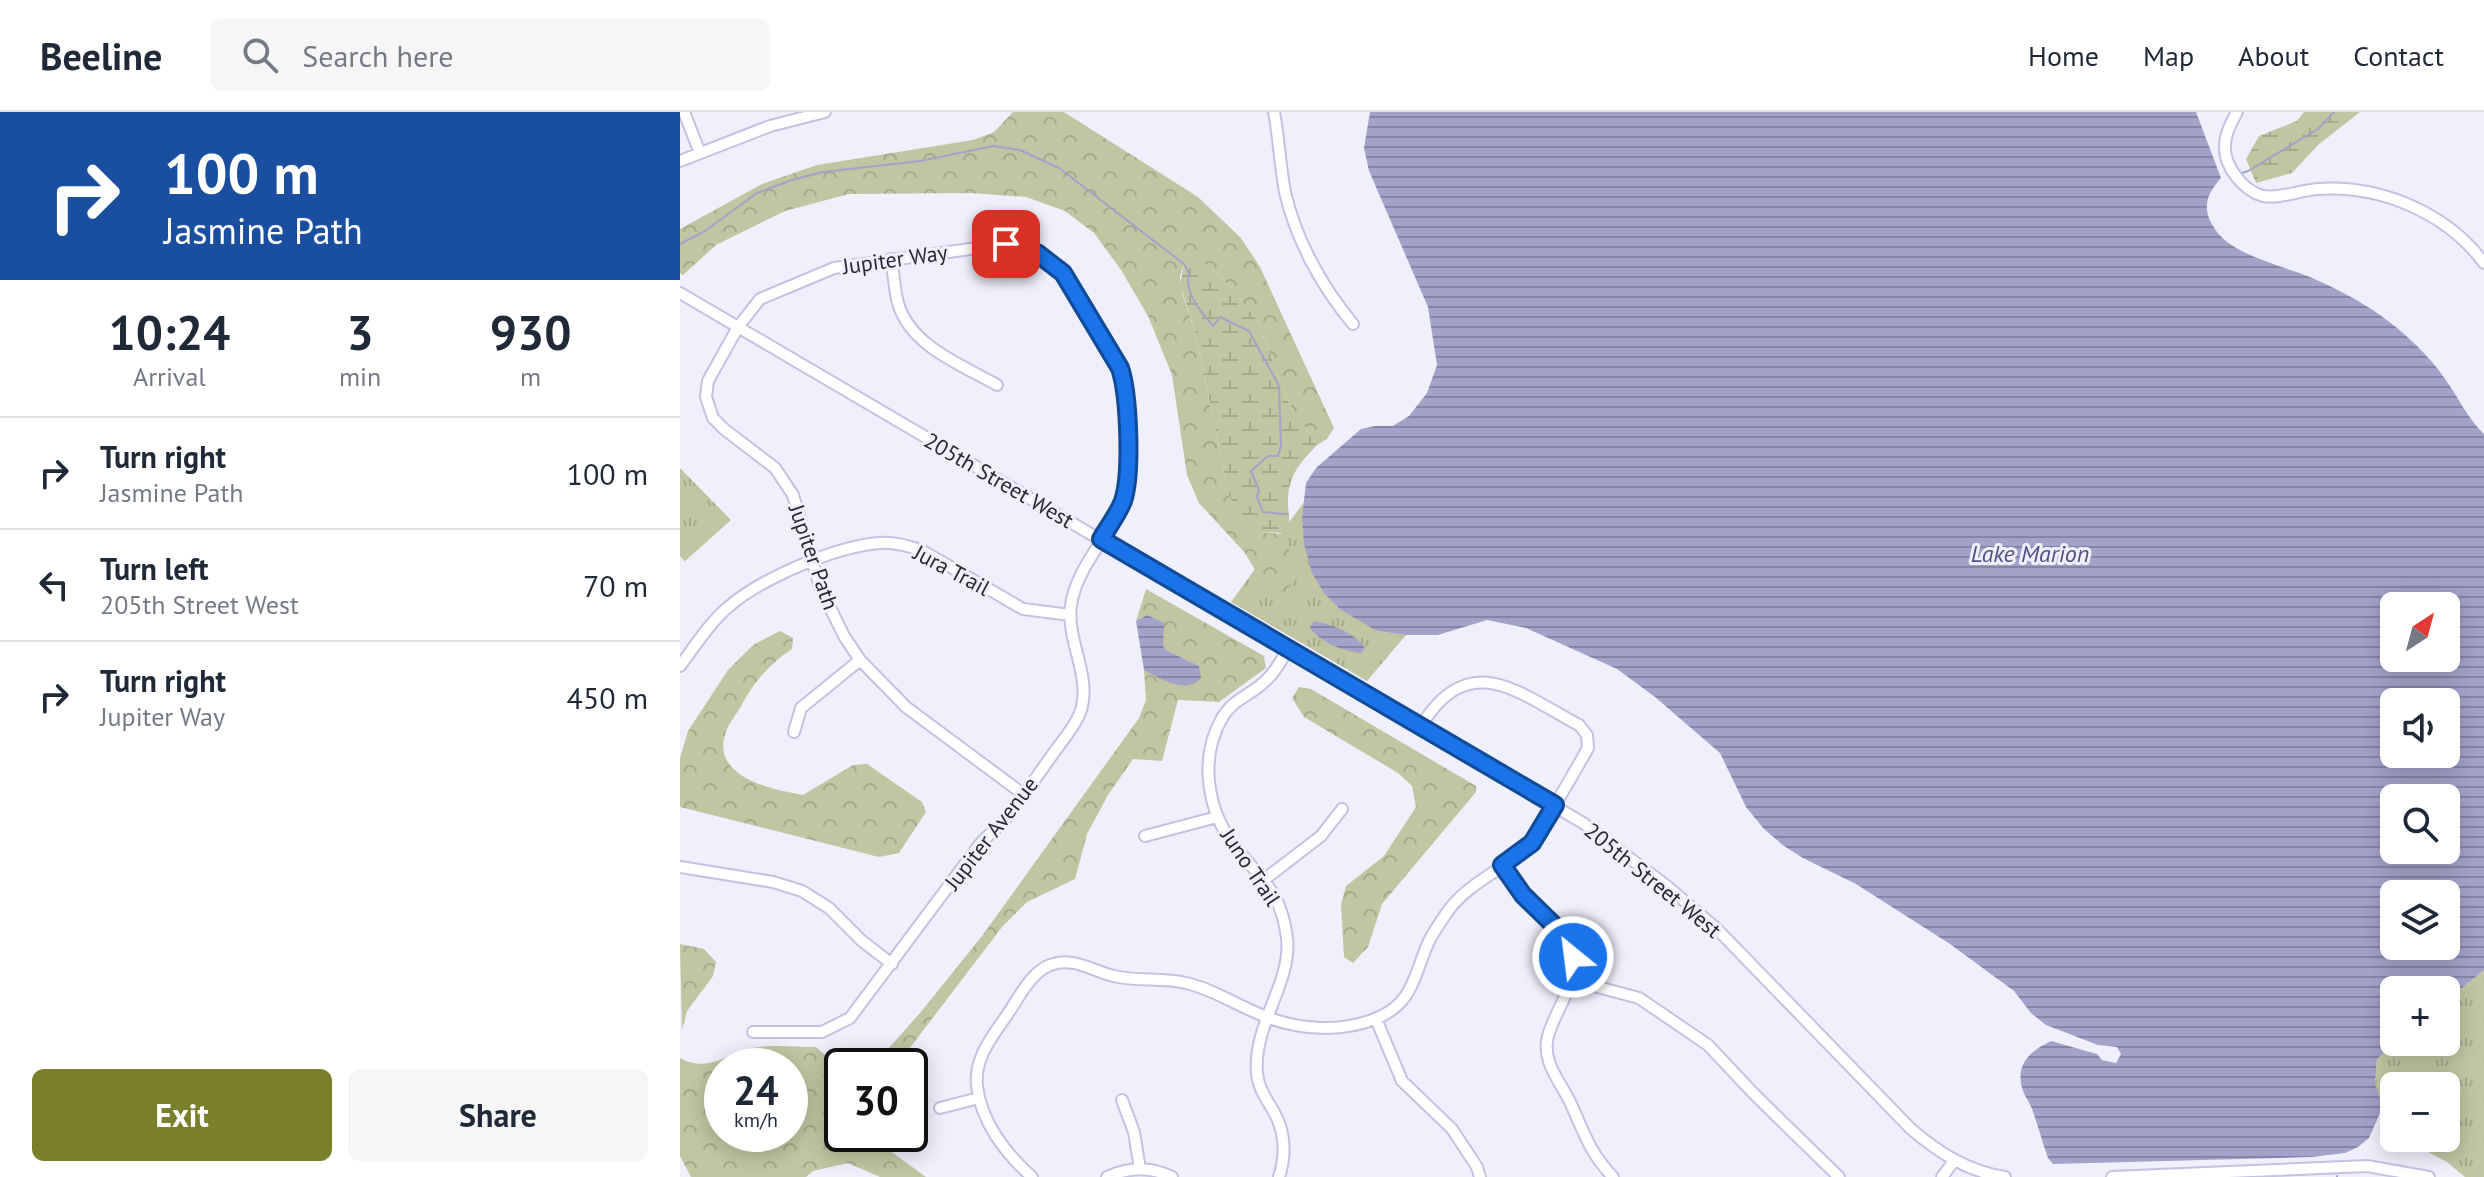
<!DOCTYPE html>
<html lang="en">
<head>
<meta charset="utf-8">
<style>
  :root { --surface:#fff; --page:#f6f6f7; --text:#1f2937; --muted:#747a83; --line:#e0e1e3; --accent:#7a7f29 }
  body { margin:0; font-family:"PT Sans",sans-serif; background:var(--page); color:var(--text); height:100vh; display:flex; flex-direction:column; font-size:30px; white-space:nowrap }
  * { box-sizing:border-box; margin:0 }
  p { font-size:26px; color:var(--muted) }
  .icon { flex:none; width:44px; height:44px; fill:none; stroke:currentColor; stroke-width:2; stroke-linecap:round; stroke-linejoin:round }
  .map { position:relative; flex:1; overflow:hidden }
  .sheet { display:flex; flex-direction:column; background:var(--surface); width:680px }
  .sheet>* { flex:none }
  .top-card { background:#1a4fa0; color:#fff; overflow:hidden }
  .needle { width:52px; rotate:36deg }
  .buttons { position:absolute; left:1700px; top:480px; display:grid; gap:16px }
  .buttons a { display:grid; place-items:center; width:80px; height:80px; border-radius:12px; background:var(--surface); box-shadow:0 4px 20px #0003; font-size:40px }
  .speed { position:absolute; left:24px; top:936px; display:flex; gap:16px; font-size:40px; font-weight:700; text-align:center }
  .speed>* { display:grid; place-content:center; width:104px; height:104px; border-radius:50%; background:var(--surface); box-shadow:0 4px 20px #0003; line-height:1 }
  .speed small { font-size:20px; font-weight:400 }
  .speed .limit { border:4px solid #111; border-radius:12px; background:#fff; color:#111 }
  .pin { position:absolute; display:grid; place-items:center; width:68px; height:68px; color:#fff; margin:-34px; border-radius:16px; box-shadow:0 4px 12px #0006 }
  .me { position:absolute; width:88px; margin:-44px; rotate:331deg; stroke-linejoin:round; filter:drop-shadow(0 0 6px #0008) }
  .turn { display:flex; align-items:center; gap:28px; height:168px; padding:0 32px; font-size:36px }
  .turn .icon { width:104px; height:104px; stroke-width:2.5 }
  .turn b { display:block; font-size:56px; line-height:68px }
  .eta { display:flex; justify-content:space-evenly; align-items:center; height:136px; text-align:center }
  .eta b { font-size:48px; font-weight:700; line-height:56px }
  .button { display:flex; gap:16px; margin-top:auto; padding:16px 32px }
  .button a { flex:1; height:92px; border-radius:12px; background:var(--accent); color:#fff; font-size:32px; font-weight:700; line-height:92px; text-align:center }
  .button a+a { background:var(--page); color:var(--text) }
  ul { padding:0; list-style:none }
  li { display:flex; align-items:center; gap:24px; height:112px; padding:0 32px; border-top:2px solid var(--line) }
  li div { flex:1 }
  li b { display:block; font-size:30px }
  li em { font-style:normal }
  header { display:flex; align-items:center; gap:48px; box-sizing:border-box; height:112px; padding:0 40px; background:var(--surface); border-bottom:2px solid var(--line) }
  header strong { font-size:38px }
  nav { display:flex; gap:44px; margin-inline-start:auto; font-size:28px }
  .search { width:560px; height:72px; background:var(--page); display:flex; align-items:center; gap:20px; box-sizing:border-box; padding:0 28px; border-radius:12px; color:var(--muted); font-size:30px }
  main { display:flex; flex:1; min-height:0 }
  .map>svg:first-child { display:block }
  .grass { fill:url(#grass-tufts); fill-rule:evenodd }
  .forest { fill:url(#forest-crowns); fill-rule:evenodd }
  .wetland { fill:url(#wetland-marsh) }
  .water { fill:url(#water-rules); fill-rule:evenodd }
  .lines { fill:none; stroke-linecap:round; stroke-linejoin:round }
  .stream { stroke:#a3a2c9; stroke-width:2 }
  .minor-casing { stroke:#c3c2e1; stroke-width:14 }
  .minor { stroke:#fff; stroke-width:10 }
  .route-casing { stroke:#114b97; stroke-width:20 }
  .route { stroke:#1a73e8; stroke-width:14 }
  .labels { text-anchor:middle; stroke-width:6; stroke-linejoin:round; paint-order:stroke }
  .street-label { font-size:22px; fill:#292935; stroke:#f0f0fd }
  .water-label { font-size:24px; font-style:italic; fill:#544f85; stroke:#f0f0fd }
</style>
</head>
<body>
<header>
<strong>Beeline</strong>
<div class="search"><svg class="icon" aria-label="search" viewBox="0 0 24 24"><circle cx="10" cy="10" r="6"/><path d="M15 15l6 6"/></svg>Search here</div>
<nav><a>Home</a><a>Map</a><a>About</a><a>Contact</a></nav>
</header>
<main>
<section class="sheet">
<div class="top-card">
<div class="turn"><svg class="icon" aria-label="right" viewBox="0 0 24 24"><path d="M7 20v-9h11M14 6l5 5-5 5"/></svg><div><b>100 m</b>Jasmine Path</div></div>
</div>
<div class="eta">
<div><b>10:24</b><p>Arrival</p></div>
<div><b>3</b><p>min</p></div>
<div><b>930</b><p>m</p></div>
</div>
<ul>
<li><svg class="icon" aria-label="right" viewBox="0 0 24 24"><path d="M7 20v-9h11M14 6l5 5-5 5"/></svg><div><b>Turn right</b><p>Jasmine Path</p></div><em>100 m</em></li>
<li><svg class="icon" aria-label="left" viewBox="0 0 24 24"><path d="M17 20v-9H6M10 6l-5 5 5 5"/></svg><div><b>Turn left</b><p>205th Street West</p></div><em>70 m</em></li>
<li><svg class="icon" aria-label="right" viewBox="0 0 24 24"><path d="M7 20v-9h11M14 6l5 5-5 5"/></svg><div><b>Turn right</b><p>Jupiter Way</p></div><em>450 m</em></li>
</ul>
<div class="button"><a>Exit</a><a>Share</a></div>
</section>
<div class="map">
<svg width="1804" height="1065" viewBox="0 0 1804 1065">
  <defs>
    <pattern id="grass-tufts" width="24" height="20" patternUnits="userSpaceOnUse" patternTransform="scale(2)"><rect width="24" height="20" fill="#c1c5a2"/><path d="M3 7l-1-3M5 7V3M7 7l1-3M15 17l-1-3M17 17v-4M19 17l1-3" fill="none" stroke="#a6a98c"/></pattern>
    <pattern id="forest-crowns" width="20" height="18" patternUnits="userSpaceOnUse" patternTransform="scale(2)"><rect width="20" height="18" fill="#c1c5a2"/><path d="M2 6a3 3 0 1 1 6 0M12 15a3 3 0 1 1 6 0" fill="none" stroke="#a6a98c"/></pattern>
    <pattern id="wetland-marsh" width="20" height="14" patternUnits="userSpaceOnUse" patternTransform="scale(2)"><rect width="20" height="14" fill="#c1c5a2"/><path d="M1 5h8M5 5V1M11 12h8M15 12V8" fill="none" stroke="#a6a98c"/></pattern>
    <pattern id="water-rules" width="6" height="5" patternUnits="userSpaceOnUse" patternTransform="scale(2)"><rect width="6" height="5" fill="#a3a2c9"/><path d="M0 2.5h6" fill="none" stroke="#8584a4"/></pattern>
  </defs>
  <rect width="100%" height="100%" fill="#f0f0fd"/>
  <path class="grass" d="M0,356L51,408L5,449L0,444Z
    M624,390L622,406L697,519L726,523L687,569L551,490Z
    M1804,858V1065H1785L1767,1050L1746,1039L1708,1033L1703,994L1695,973L1697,947L1715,930H1766V889ZM1714,974H1766V1026H1714Z"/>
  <path class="forest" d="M333,0H384L518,85L561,126L580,155L654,316L647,327L637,333L611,296L577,208L537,160L504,151L500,165L502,181L515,219L549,384L565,410L578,420L603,422L609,432L613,469L605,480L591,485L565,441L519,391L507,363L492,263L468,204L441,158L414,121L385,99L346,85L291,81L169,82L105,99L36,133L3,163L0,161V117L82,72L137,53L293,28L314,20Z
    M466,477L584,544L586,556L539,590L498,588L482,649L453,647L428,683L407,722L395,767L347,790L322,815L216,954H178L208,937L240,901L302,824L459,606L466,588L464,558L494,572L509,549L486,538L483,534L482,521L467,503L456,509Z
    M100,519L113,526L112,537C88,553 74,570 60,596C55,604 47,614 45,623C32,666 94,678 123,683L173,653L187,652L242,690L246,700L219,741L199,745L0,695V646L8,619L48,558L73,533Z
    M619,575L631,577L796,674V680L702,792L688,835L673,851L664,845L661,793L666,774L704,744L736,695L732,674L718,661L624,605L612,586Z
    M0,832L24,837L36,850L33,864L7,899L2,918Z
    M136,935L162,958V1022H187L246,1065H200L168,1051L133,1059L126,1065H11L0,1044V946C27,961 45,943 72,936C92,932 116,935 136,935ZM110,954V1022H42V954Z"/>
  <path class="wetland" d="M1624,0H1680L1638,33L1612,61L1576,71L1566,47L1579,24L1617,9Z
    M511,149H520L537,160L577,208L611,296L637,333C618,353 607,365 608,395C609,405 611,412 606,421L578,420L565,410L549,384L515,219L500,173L504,152Z"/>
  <path class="water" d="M690,0H1516L1541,66C1525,84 1521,98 1537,120C1554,143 1603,154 1630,165C1653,175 1679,188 1700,203C1724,220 1749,243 1765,267C1779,286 1787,306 1804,322V858L1766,889V878H1714L1715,930L1697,947L1695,972L1703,994L1689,1026L1678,1035L1665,1041L1632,1045L1373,1052L1368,1046C1362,1030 1358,1013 1352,997C1350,991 1345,985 1343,979C1334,953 1350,939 1371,929L1417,942L1422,948L1436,951L1441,942L1437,935L1418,933L1366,913L1351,901L1334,879L1270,832L1176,772L1123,746L1104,734L1084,717L1066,695L1040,641L975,585L937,557L846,516L807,508L758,523H726L697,519L661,498L644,481L632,461L624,432L622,406L626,371L636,356L681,317L695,314H713L729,304L747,281L757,253L748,195L689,59L684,36ZM1714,494H1766V546H1714ZM1714,590H1766V642H1714ZM1714,686H1766V738H1714ZM1714,782H1766V834H1714Z
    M467,503L484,511L483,534L486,538L519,554L521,566C507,583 480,567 464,558L456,509Z
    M634,509C652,512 675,521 685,536L681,541C663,539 641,531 630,516Z"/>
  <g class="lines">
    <path class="stream" d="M1559,62L1568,59L1638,17L1654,0
      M0,132L25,119L77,81L112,68L143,60L240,49L313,34L340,38L379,56L504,152L509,161C504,181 521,200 533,214L540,205L569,219L599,274L601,333L598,344H588L571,359L579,378L577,385L583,400L605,402
      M1657,1064V1065"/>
    <defs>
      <path id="minor" d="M4,0L20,41
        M594,0C599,26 600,54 605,80C616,128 642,175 673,212
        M1557,0C1551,11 1545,22 1545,34C1544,55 1564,79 1583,84C1600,87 1621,78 1638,77C1700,73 1766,100 1804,151
        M0,49L90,14L145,0
        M211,147C214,161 214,177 218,191C230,234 282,253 317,273
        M0,181L903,711L988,775L1037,817L1231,1017C1258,1040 1288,1060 1325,1065
        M0,554C15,534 28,513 47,496C80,467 156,434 200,431C215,430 229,434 243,439L343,497L390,503
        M114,620L121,596L180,548
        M465,724L537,705
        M822,753C829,763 835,774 843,783C861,803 886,815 892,844C898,872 875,898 868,924C861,950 881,970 891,992C904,1021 910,1041 933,1065
        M0,755L93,770L122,779L149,796L182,829L212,852
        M585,767L641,724L662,697
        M891,868L959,886L1028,933L1075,983L1159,1065
        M696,907L722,969L772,1017L797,1055L800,1065
        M73,920H142L170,906L300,732C307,724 315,718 322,711C341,689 356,665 373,642C382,629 394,616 400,601C413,564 386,531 391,493C397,454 429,426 442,389C452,363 449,282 440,256L383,161L357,141L326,132L154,156L80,187L58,215L28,269L26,285L33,306L44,317L95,356L113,383L140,475L164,524L180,548L226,595L343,682
        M442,988L454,1020L460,1057
        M260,996L299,986
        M352,1065C326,1042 301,1010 297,974C294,946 312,925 327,903C339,886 350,861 370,853C393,844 412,859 434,864C458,870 482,865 506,871C533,877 558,894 584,904C619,918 662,921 697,906C734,891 734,862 749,829C754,819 762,808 768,799C789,770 824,758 848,734C856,727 859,718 865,709C880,685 894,661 908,636L907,623L899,613C837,580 789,536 741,614
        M427,1065C449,1055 470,1054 492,1065
        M599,1065C606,1043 605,1020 594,1000C587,988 578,976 577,961C573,912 612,871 607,826C601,778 581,768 554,733C527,698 519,646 542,606C552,588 569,584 583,571C594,562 601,549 608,537
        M1262,1065L1274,1049
        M1432,1065L1687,1054L1749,1065"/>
    </defs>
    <use href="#minor" class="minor-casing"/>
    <use href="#minor" class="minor"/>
  </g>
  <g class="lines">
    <defs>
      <path id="route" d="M326,132L357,141L383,161L440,256C449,283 452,362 443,389C438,402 428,415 421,427L875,693L852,731L822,753L843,783L885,824L893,845"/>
    </defs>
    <use href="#route" class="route-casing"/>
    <use href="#route" class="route"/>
  </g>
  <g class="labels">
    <g class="street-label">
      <text transform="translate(215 147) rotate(-8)" y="8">Jupiter Way</text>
      <text transform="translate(319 368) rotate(30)" y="8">205th Street West</text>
      <text transform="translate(134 445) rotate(71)" y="8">Jupiter Path</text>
      <text transform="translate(272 458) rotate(28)" y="8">Jura Trail</text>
      <text transform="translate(311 721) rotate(-52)" y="8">Jupiter Avenue</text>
      <text transform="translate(571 755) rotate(56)" y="8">Juno Trail</text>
      <text transform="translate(973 768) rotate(39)" y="8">205th Street West</text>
    </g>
    <g class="water-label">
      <text x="1350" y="450">Lake Marion</text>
    </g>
  </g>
</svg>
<div class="buttons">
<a><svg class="needle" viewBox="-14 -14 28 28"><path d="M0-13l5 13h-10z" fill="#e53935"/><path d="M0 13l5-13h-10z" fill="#747a83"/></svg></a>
<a><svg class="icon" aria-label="sound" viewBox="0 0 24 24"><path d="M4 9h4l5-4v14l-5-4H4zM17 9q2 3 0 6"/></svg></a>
<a><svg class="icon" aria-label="search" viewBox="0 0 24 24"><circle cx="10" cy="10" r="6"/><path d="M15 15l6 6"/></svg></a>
<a><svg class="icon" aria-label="layers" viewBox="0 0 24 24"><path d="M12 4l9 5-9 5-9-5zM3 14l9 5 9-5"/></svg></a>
<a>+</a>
<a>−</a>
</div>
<div class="speed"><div>24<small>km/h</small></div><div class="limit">30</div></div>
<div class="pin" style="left:326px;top:132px;background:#d93025"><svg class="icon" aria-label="arrive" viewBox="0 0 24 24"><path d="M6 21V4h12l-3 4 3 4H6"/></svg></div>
<svg class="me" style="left:893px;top:845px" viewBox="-20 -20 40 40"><circle r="17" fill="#1a73e8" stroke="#fff" stroke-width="3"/><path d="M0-11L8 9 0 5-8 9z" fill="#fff"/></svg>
</div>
</main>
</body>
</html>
